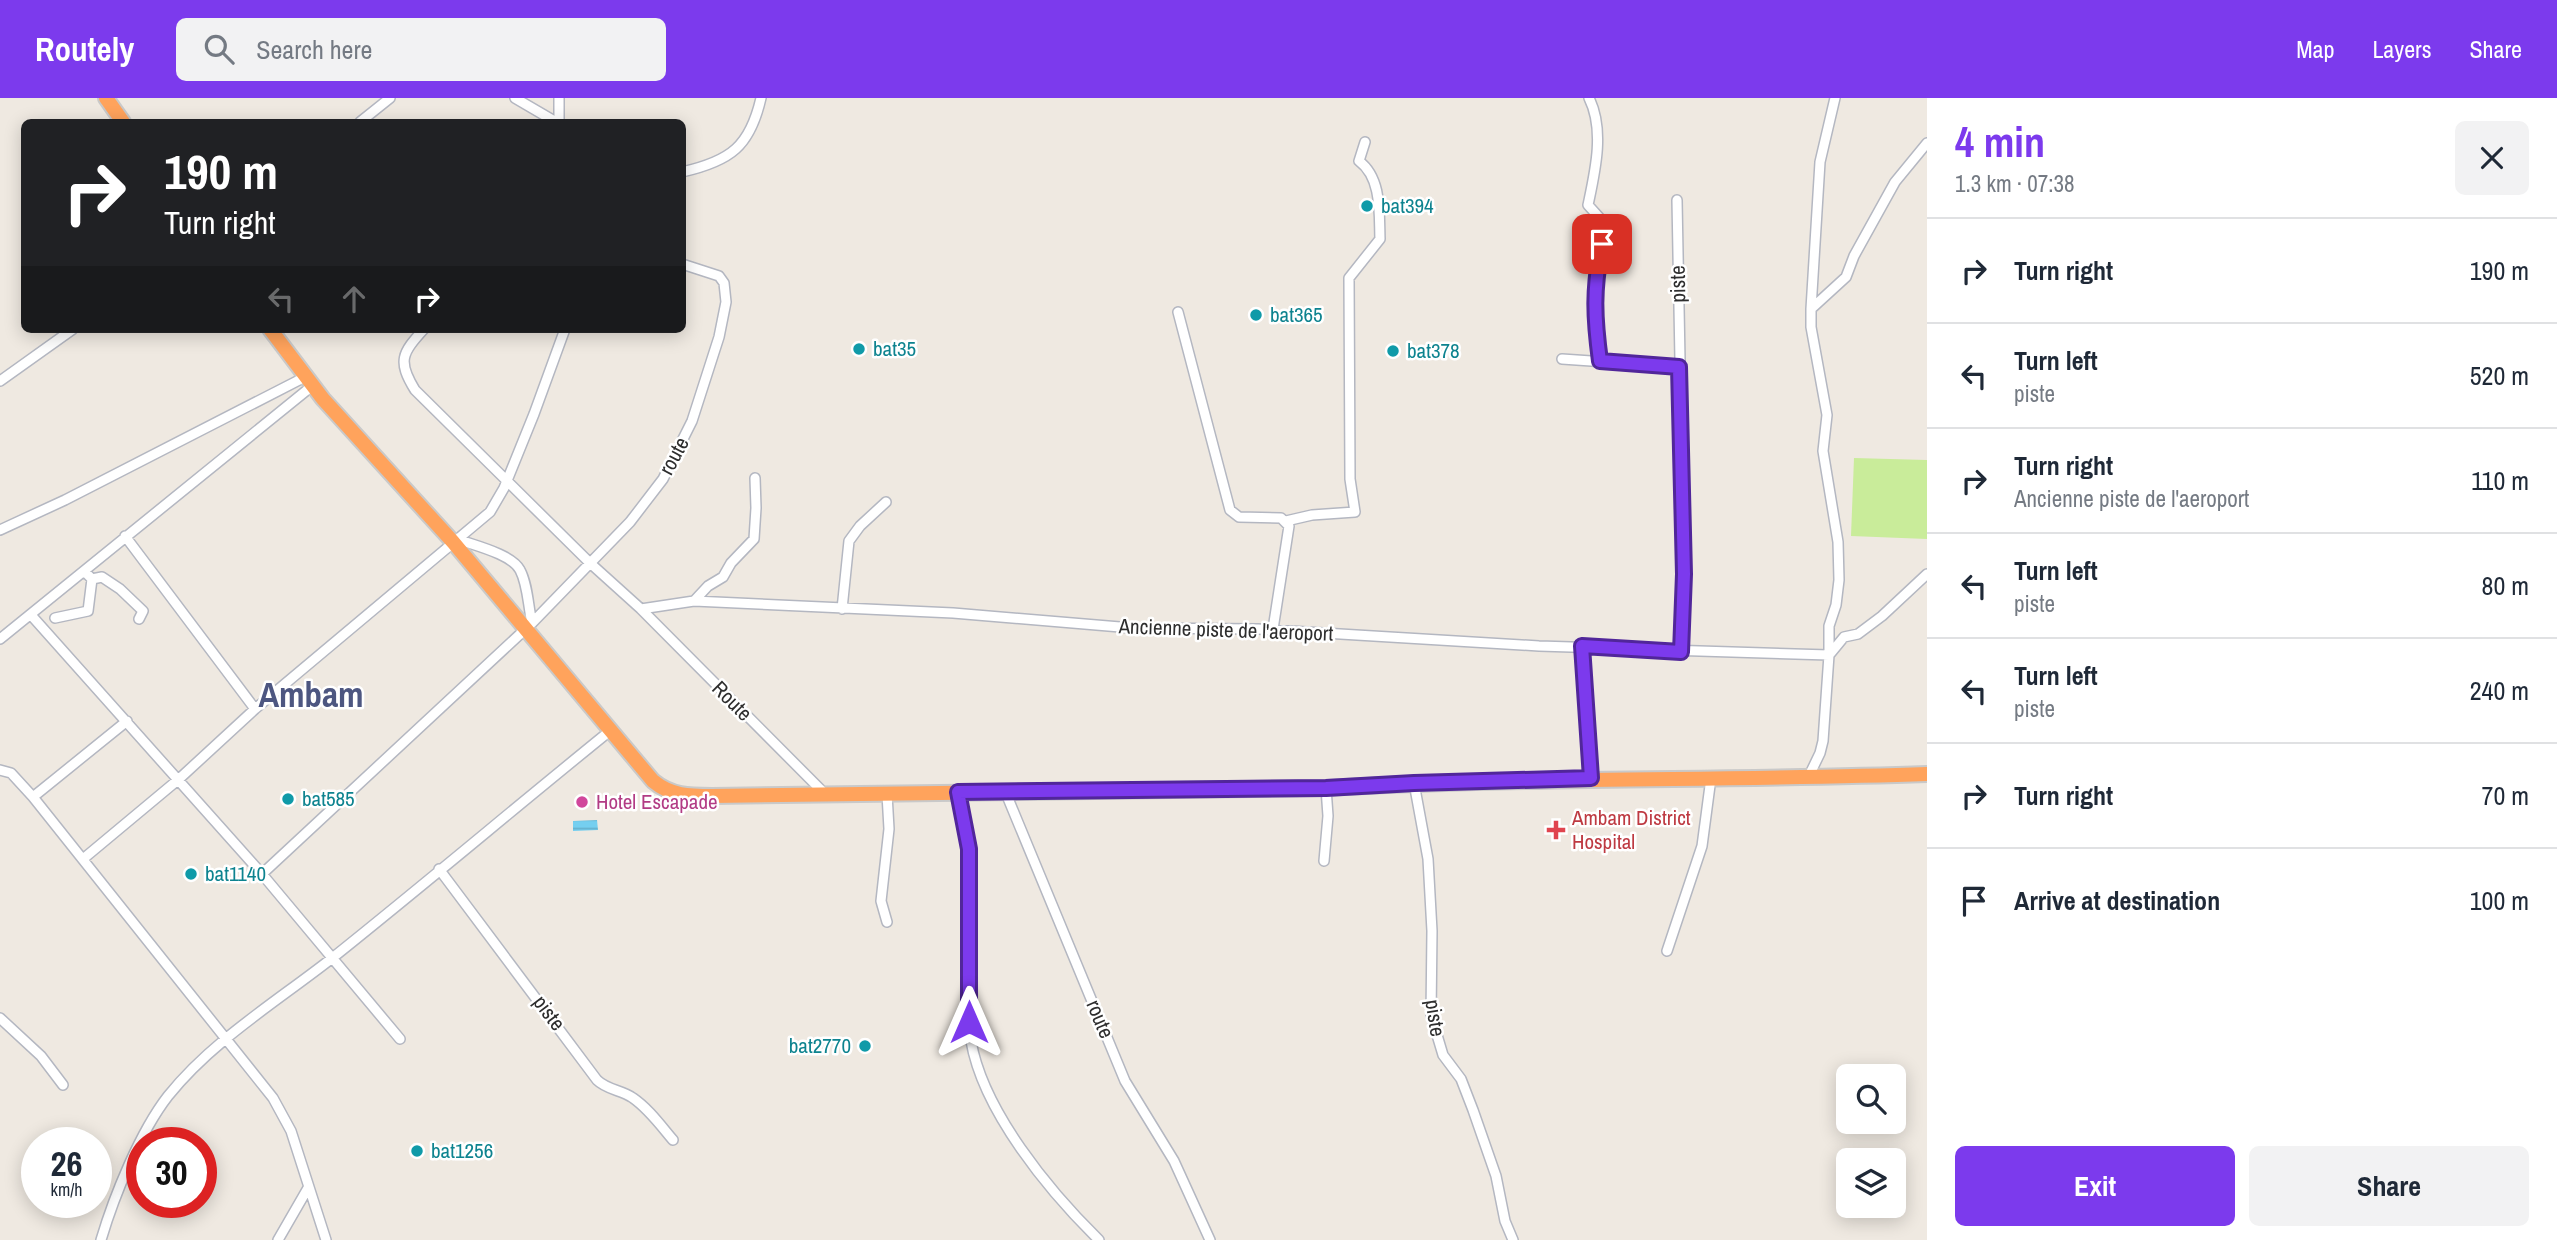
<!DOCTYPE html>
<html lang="en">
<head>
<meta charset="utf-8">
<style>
  :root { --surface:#fff; --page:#f2f2f3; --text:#1f2937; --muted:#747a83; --line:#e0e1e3; --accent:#7c3aed }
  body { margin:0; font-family:"Archivo Narrow",sans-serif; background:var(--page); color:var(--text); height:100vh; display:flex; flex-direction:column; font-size:26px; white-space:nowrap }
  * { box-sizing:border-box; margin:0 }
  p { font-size:23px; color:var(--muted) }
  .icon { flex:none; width:38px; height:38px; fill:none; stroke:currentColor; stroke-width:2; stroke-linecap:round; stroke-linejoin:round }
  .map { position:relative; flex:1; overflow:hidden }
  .drawer { display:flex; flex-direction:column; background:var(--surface); width:630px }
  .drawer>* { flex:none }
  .top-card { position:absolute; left:21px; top:21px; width:665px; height:214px; border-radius:10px; box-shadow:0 4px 18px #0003; background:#202124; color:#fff; overflow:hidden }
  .buttons { position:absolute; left:1836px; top:966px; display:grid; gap:14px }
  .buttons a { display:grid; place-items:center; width:70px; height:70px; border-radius:10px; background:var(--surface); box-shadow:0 4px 18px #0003; font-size:35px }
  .speed { position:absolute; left:21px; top:1029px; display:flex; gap:14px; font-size:35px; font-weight:700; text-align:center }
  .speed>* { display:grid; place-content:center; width:91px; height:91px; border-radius:50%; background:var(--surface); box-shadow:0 4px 18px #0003; line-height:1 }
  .speed small { font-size:18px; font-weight:400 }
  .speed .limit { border:10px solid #d22; background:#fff; color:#111 }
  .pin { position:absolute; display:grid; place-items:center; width:60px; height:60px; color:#fff; margin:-30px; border-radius:14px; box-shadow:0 4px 10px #0006 }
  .me { position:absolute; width:77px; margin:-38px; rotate:0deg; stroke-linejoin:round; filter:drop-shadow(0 0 5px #0008) }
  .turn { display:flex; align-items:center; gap:24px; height:147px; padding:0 28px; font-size:32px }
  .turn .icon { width:91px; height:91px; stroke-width:2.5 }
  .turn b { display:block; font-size:49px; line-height:60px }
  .lanes { display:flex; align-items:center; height:66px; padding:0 28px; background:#0003; justify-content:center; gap:35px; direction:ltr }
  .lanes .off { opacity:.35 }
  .round { display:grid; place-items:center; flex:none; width:74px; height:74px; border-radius:10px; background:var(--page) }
  .summary { display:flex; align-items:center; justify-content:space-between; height:119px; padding:0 28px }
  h1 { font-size:42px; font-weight:700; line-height:52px; color:var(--accent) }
  .primary-button { display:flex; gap:14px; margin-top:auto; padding:14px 28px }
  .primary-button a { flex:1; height:80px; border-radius:10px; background:var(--accent); color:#fff; font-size:28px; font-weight:700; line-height:80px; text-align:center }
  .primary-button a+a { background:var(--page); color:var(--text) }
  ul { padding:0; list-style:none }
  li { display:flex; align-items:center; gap:21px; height:105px; padding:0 28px; border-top:2px solid var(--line) }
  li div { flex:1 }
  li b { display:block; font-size:26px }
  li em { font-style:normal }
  header { display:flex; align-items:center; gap:42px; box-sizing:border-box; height:98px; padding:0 35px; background:var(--accent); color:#fff }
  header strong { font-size:33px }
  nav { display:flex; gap:38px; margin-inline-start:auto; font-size:24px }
  .search { width:490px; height:63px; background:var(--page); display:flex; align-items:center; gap:18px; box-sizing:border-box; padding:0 24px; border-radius:10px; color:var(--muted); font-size:26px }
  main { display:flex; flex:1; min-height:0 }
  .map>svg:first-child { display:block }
  .pitch { fill:#c9ec9a }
  .water { fill:url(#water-rules) }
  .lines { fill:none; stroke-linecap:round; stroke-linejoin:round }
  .minor-casing { stroke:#b4b7c1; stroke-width:12 }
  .highway-casing { stroke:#c9c9c9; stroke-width:18 }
  .minor { stroke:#fff; stroke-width:9 }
  .highway { stroke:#ffa35c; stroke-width:14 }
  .route-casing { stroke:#51269a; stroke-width:18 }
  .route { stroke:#7c3aed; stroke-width:12 }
  .culture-dot { fill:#0f9aa8; stroke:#fff; stroke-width:2.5 }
  .hotel-dot { fill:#d1479c; stroke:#fff; stroke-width:2.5 }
  .health-dot { fill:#e0444e; stroke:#fff; stroke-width:2.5 }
  .labels { text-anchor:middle; stroke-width:5; stroke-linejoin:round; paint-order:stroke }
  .culture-label { font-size:21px; fill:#0d838f; stroke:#fff; text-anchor:start }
  .street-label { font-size:21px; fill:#2e2e2e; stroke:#fff }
  .hotel-label { font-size:21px; fill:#b23c85; stroke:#fff; text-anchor:start }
  .health-label { font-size:21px; fill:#be3a42; stroke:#fff; text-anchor:start }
  .town-label { font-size:35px; font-weight:bold; fill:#4d5680; stroke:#fff }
</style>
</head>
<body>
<header>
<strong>Routely</strong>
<div class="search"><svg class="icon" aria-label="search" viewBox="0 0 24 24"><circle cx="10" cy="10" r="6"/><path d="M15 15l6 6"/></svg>Search here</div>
<nav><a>Map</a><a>Layers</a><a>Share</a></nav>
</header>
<main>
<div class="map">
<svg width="1927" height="1142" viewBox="0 0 1927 1142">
  <defs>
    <pattern id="water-rules" width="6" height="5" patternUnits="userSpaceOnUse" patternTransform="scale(1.75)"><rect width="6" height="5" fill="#75cff0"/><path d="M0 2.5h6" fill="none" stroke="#66b2ce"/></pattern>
  </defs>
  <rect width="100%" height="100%" fill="#efe9e1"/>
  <path class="pitch" d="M1854,360L1927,362V441L1851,438Z"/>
  <path class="water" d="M597,722L598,732L573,733V723Z"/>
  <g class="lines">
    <defs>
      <path id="minor" d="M515,0L556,24
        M1589,0C1605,32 1595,74 1588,107L1606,127L1595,185V225L1600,263
        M360,24L390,0
        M559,24V0
        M682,74C731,63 750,48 761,0
        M1677,102L1684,476L1681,554
        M1811,211L1846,179L1854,158L1895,84L1927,45
        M1178,214L1230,412L1239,419L1281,420L1289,428L1273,531
        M424,231C402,255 397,263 415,292L590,465L641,511L694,503L953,515L1132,530L1258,531L1539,548L1829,557L1823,643L1820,655L1808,680
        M1562,261L1679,269
        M0,283L73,231
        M1286,423L1312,417L1355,414L1350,381L1349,180L1380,141C1379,115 1382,80 1359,63L1365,44
        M0,432L65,402L305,279
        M125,438L255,611
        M457,441C473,447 512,456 520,472C528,487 528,508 532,525
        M84,473L92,481L102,479L120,491L143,513L139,521
        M694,503L708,488L723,479L731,465L754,441L756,410L755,380
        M641,511L824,695
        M842,511L849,443L860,428L886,404
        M31,517L262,776L400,941
        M55,520L88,513L92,481
        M0,541L312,288
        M1582,549L1591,680
        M1830,556L1844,539L1858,536L1882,518L1927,476
        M1829,557V528L1836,507L1839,482L1838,444L1823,353L1827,317L1811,229V211L1820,64L1835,0
        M0,672L11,675L33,699L273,1000L291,1033L326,1142
        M1414,685L1428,761L1432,833L1431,917L1443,957L1461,981L1473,1012L1496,1078L1505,1123L1513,1142
        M1005,693L1125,983L1174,1063L1210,1142
        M959,694C972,754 968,812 969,874C969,897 967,920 971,943C983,1013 1049,1093 1099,1142
        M33,699L127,623
        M83,761L179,681L255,611L490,414L504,390L534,316L565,231
        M1324,763L1328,718L1326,690
        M439,771L597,982C607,992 622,992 633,1000C649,1011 661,1028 673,1042
        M262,776L532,525L630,424L663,381L692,323L719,239L726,204L724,185L719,178L682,166
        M887,824L881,803L889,731L887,696
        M1667,853L1702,748L1711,680
        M0,920L41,958L63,987
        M101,1142C114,1098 140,1034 168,998C212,943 276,904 331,861C425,786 517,708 611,632
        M278,1142L308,1090"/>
      <path id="highway" d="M106,0L123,24
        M270,231L323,301L453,444L653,683C671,698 689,698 712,698L1326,690C1527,679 1727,683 1927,676"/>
    </defs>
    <use href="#minor" class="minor-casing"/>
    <use href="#highway" class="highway-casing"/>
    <use href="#minor" class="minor"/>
    <use href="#highway" class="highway"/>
  </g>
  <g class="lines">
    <defs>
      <path id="route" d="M969,924V751L958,694L1326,690L1414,685L1591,680L1582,548L1681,554L1684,476L1679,269L1600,263C1594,218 1593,191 1602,146"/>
    </defs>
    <use href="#route" class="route-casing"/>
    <use href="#route" class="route"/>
  </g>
  <g class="culture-dot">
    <circle cx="1367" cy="108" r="7"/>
    <circle cx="1256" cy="217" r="7"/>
    <circle cx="859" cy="251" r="7"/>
    <circle cx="1393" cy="253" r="7"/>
    <circle cx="288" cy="701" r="7"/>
    <circle cx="191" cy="776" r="7"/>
    <circle cx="865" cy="948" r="7"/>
    <circle cx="417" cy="1053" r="7"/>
  </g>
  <circle class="hotel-dot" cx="582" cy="704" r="7"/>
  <path class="health-dot" d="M1552.5 721.5h7v7h7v7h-7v7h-7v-7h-7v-7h7z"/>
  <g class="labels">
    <g class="culture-label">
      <text x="1381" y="115">bat394</text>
      <text x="1270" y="224">bat365</text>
      <text x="873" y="258">bat35</text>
      <text x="1407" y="260">bat378</text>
      <text x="302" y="708">bat585</text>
      <text x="205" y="783">bat1140</text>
      <text x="851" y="955" text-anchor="end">bat2770</text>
      <text x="431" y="1060">bat1256</text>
    </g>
    <g class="street-label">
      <text transform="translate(1678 186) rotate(-91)" y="7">piste</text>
      <text transform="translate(674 358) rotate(-62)" y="7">route</text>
      <text transform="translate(1226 532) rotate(2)" y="7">Ancienne piste de l'aeroport</text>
      <text transform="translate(732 603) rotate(45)" y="7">Route</text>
      <text transform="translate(549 915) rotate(53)" y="7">piste</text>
      <text transform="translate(1435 920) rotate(81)" y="7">piste</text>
      <text transform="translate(1100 921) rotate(67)" y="7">route</text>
    </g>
    <g class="hotel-label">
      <text x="596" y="711">Hotel Escapade</text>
    </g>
    <g class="health-label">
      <text x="1572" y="727">Ambam District<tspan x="1572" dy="24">Hospital</tspan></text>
    </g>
    <g class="town-label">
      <text x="311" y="609">Ambam</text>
    </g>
  </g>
</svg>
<div class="buttons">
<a><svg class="icon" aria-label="search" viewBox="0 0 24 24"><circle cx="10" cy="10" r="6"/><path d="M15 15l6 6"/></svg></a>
<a><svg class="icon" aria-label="layers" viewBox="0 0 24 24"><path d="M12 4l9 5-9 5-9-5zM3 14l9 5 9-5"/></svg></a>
</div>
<div class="speed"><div>26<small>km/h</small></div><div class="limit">30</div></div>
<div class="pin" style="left:1602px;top:146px;background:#d93025"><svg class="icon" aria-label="arrive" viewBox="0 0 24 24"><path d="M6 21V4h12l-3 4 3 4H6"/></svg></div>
<svg class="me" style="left:969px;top:924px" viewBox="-20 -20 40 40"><path d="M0-17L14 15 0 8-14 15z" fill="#7c3aed" stroke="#fff" stroke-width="4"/></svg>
<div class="top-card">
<div class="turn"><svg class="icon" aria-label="right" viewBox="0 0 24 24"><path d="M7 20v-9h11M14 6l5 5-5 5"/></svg><div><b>190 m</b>Turn right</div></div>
<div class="lanes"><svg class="icon off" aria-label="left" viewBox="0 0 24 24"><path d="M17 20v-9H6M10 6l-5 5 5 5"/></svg><svg class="icon off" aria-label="ahead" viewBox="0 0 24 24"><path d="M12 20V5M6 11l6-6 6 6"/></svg><svg class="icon" aria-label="right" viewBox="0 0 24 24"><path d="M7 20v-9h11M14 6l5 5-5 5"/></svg></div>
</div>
</div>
<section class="drawer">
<div class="summary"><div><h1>4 min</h1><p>1.3 km · 07:38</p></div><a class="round"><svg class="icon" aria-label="close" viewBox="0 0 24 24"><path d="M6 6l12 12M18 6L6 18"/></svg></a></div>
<ul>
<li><svg class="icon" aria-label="right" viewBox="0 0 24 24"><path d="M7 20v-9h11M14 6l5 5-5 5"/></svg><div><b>Turn right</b></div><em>190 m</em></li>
<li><svg class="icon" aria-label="left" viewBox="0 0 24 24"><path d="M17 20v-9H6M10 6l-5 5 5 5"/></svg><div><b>Turn left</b><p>piste</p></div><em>520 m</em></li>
<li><svg class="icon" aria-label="right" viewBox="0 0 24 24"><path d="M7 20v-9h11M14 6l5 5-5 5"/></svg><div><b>Turn right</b><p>Ancienne piste de l'aeroport</p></div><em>110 m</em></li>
<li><svg class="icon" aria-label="left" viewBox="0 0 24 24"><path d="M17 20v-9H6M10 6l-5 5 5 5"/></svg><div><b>Turn left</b><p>piste</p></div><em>80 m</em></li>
<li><svg class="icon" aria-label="left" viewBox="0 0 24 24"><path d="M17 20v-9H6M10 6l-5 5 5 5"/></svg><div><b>Turn left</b><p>piste</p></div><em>240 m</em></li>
<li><svg class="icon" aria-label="right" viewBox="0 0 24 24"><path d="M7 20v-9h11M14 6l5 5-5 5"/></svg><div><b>Turn right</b></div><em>70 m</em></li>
<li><svg class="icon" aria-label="arrive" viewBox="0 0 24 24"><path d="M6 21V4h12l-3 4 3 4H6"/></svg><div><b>Arrive at destination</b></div><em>100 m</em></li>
</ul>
<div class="primary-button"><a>Exit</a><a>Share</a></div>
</section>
</main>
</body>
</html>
